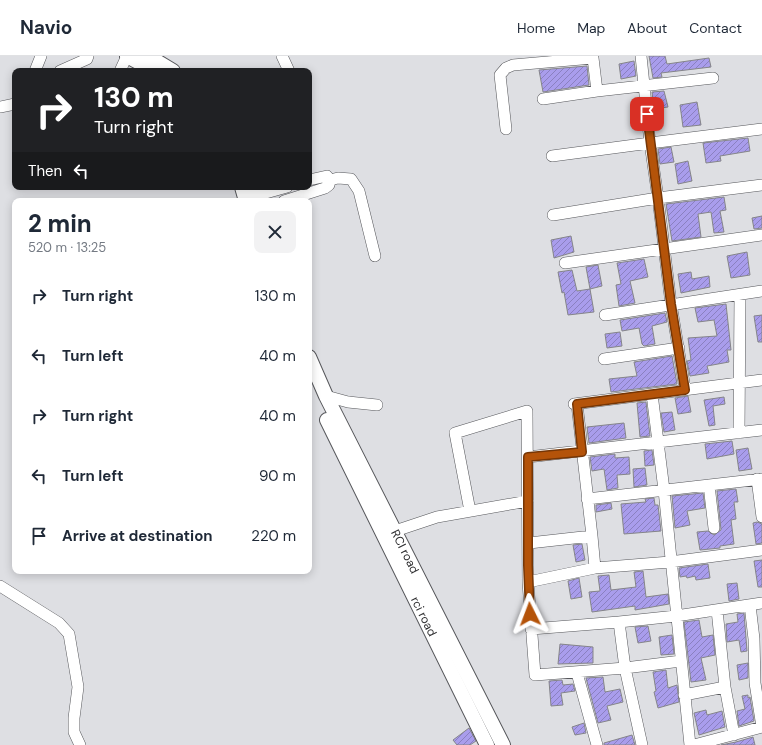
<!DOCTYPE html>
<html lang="en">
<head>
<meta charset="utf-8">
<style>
  :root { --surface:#fff; --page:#f2f2f3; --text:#1f2937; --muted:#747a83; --line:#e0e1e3 }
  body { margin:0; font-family:"DM Sans",sans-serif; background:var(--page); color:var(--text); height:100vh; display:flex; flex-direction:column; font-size:15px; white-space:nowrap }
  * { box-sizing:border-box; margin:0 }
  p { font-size:13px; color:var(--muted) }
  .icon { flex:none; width:22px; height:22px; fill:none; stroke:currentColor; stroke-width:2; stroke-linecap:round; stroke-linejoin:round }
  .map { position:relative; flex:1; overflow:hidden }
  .panel { position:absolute; left:12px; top:142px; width:300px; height:376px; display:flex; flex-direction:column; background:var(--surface); border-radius:8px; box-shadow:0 2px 10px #0003 }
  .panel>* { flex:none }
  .guide { position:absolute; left:12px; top:12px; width:300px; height:122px; border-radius:8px; box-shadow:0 2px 10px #0003; background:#202124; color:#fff; overflow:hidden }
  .pin { position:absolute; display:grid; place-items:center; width:34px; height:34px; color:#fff; margin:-17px; border-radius:8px; box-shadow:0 2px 6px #0006 }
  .me { position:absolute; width:44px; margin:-22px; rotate:357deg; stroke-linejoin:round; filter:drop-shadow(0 0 3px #0008) }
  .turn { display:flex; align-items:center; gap:14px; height:84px; padding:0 16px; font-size:18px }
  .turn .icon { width:52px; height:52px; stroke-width:2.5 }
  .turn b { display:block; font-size:28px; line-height:34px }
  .then { display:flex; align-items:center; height:38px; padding:0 16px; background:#0003; gap:8px; font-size:15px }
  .round { display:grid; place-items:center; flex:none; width:42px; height:42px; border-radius:8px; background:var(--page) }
  .headline { display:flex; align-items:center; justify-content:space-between; height:68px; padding:0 16px }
  h1 { font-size:24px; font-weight:800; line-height:30px }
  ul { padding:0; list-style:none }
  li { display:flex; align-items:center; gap:12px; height:60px; padding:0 16px }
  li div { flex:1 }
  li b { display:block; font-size:15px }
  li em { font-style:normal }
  header { display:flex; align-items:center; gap:24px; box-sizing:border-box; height:56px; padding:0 20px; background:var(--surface); border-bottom:1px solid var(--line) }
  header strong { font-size:19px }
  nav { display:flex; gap:22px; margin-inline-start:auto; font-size:14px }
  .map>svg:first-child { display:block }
  .building { fill:url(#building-hatch); stroke:#858589 }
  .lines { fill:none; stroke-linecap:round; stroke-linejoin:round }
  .minor-casing { stroke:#56575b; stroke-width:12 }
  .major-casing { stroke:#56575b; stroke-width:16 }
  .minor { stroke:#fff; stroke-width:11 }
  .major { stroke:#fff; stroke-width:14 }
  .route-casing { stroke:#753606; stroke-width:10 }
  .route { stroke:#b45309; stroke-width:7 }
  .labels { text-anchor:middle; stroke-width:4; stroke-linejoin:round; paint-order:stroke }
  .street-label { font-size:12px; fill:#2b2b2d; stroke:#ebecf0 }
</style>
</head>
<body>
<header>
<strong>Navio</strong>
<nav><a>Home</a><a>Map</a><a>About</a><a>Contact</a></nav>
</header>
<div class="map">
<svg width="762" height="689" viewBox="0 0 762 689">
  <defs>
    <pattern id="building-hatch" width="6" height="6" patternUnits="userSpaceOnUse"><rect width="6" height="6" fill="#a99dec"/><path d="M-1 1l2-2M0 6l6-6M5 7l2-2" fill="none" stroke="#8a80c0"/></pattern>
  </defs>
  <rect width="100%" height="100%" fill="#dedfe3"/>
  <path class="building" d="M649,0H665L667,8L709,2L711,11L661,17L662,21L653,22Z
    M634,5L636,20L621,23L619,8Z
    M587,10L589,29L543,36L539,14Z
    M664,35L668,51L654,53L652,36Z
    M697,46L701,69L683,71L680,49Z
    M748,82L750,95L720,100L721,105L706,107L703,87Z
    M671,91L674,106L660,108L658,93Z
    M688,105L692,125L678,128L675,108Z
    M724,141L726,154L720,155L724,176L714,177L711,156L698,158L701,181L672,185L666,148Z
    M762,160V172L754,173L752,162Z
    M571,180L574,196L554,202L551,184Z
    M747,196L750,219L731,222L727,200Z
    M644,203L648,221L630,225L635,247L619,250L616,229L621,228L617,207Z
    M598,209L602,230L590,233L586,211Z
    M572,214L577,235L590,233L594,256L568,259L564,236L562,237L558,216Z
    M691,216L692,223L709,220L710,231L681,237L678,218Z
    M726,248L731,294H727L729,306L707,310L709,317L690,320L687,305L691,304L688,282L717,280L714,264L698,266L695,252Z
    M665,257L667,266L652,270L655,288L644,290L642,288L639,272L622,275L620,264Z
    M762,259V286H758L754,260Z
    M620,276L622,290L607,292L605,278Z
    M672,300L677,328L611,336L609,323L637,320L634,306Z
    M688,340L691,356L678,358L675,342Z
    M724,341L725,348L713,350L715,369L709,370L704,344Z
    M646,346L650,380L640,381L637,347Z
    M672,356L675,374L664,376L661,357Z
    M624,367L626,382L589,387L587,371Z
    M732,385L734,398L707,403L705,388Z
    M748,392L752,413L739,415L736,394Z
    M652,394L654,409L645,410L644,395Z
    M615,398V402L629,401L630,418L617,419L618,432L607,434L604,413L592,415L590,401Z
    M645,412L647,429L634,431L633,413Z
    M736,433L738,446H734L736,463L731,464L734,488L720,490V492L700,494L697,476L708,475L714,479L721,474L717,435Z
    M703,437L705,452L687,455L690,469L675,472L672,440Z
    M654,442L655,449H658L661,475L624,478L621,448L646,446L645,443Z
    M611,447L612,453L596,456V449Z
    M757,466L762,468V487L756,488L753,467Z
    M582,488L585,504L576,506L573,489Z
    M762,504V531H758L754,505Z
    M708,508L710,522L696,524L695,520L687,522L686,520L680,521L679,512Z
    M643,515L646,541L668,538L669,548L635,554V550L592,556L589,536L600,535L598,520L609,519L611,534L636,531L634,516Z
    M579,522L582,541L571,543L568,525Z
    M737,527L739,543L729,545L727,528Z
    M744,557L747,595L741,596L739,584L727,586L726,568L738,566L737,558Z
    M699,564L702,581L713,579L715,599L701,602L706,624L691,626L684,566Z
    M648,570L651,585L638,587L635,571Z
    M672,579L674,598L661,599L659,581Z
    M560,588L593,591V607L558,608Z
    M748,607V622L739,624L737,609Z
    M666,614L668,632L677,629L679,646L658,652L654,636L656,635L653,616Z
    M603,621L605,636L620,633L623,646L607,650L611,664L598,667L586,622Z
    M562,624L563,629L573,628L575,635L561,637L563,649L551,650L549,625Z
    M748,639V642L750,641L754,665L739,670L737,655L745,653L742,640Z
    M706,654L707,659L722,655L725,671L699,679L694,657Z
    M584,667L586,677L575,679L572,671Z
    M469,672L476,685L470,689H457L453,684Z
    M632,679L635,689H604V687Z
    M753,681L755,689H721L736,686Z"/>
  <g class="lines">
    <defs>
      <path id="minor" d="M282,0L289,15
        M35,15L41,0
        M60,15L87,3L88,0
        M120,15L127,0
        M543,43L597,35L713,22
        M0,51L15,48
        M506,73L500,19L506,12L513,9L593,2L597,35
        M552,100L650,87L641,0
        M330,124L338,122L351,123L359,135L375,200
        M255,140L287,131
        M284,145L325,132L329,129L330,124L327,120L309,124
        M553,159L658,142L650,87L762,73
        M565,207L762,179
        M605,259L762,235
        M604,303L679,292
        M685,333L671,248L658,142L762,129
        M652,338L664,434L690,689
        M326,340L348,346L377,349
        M574,348L762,324
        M577,348L592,480
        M739,377L740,239
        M528,401L762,374
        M757,423L762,461
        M709,429L714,472
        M587,443L762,423
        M470,455L455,377L527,355L528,526L535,619L625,612L681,605
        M395,475L437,461L528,445
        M529,487L592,480L595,512
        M528,526L595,512L670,506L762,494
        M0,530L59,567L69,578L78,631L74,662V676L80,689
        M750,549L754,583L755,627L762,671
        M717,554L725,631L734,679
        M619,566L676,560L762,547
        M531,573L619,566L625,612L642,689
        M577,617L597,689
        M684,639L725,631
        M694,689L762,671"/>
      <g id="major">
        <path d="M127,0L155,15"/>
        <path d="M148,0L173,15"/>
        <path d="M242,131L246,145"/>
        <path d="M252,131L257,145"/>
        <path id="s1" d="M309,301L326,340L503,689"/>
        <path id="s2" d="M327,364L487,689"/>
      </g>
    </defs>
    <use href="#minor" class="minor-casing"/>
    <use href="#major" class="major-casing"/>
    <use href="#minor" class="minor"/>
    <use href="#major" class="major"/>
  </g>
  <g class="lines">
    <defs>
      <path id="route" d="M530,558L528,509V401L582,396L577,348L685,334L671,248L647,58"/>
    </defs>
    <use href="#route" class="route-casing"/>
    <use href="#route" class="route"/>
  </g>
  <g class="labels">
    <g class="street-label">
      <text dy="4" stroke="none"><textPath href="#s1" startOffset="217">RCI road</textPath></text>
      <text dy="4" stroke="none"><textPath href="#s2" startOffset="219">rci road</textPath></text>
    </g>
  </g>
</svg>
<div class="pin" style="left:647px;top:58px;background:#d93025"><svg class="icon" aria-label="arrive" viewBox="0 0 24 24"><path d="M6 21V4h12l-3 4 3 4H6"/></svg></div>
<svg class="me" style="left:530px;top:558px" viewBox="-20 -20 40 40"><path d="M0-17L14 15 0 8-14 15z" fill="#b45309" stroke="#fff" stroke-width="4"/></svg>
<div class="guide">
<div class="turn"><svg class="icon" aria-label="right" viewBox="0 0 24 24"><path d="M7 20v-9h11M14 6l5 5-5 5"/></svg><div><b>130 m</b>Turn right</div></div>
<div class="then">Then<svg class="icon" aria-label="left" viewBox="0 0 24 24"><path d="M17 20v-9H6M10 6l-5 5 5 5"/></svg></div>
</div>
<section class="panel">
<div class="headline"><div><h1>2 min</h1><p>520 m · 13:25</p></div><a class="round"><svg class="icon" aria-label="close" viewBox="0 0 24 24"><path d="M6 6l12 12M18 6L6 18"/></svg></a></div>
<ul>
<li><svg class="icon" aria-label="right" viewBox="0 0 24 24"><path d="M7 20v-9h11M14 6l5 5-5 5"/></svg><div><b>Turn right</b></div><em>130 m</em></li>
<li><svg class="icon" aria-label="left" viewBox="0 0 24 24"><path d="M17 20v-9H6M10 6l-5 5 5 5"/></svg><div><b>Turn left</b></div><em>40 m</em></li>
<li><svg class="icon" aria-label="right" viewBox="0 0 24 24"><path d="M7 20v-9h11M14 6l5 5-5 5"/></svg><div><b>Turn right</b></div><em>40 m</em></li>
<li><svg class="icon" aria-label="left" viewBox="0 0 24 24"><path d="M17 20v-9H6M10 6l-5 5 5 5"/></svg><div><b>Turn left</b></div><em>90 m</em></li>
<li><svg class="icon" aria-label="arrive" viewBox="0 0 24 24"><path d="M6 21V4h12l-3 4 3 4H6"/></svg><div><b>Arrive at destination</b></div><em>220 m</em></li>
</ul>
</section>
</div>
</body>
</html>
